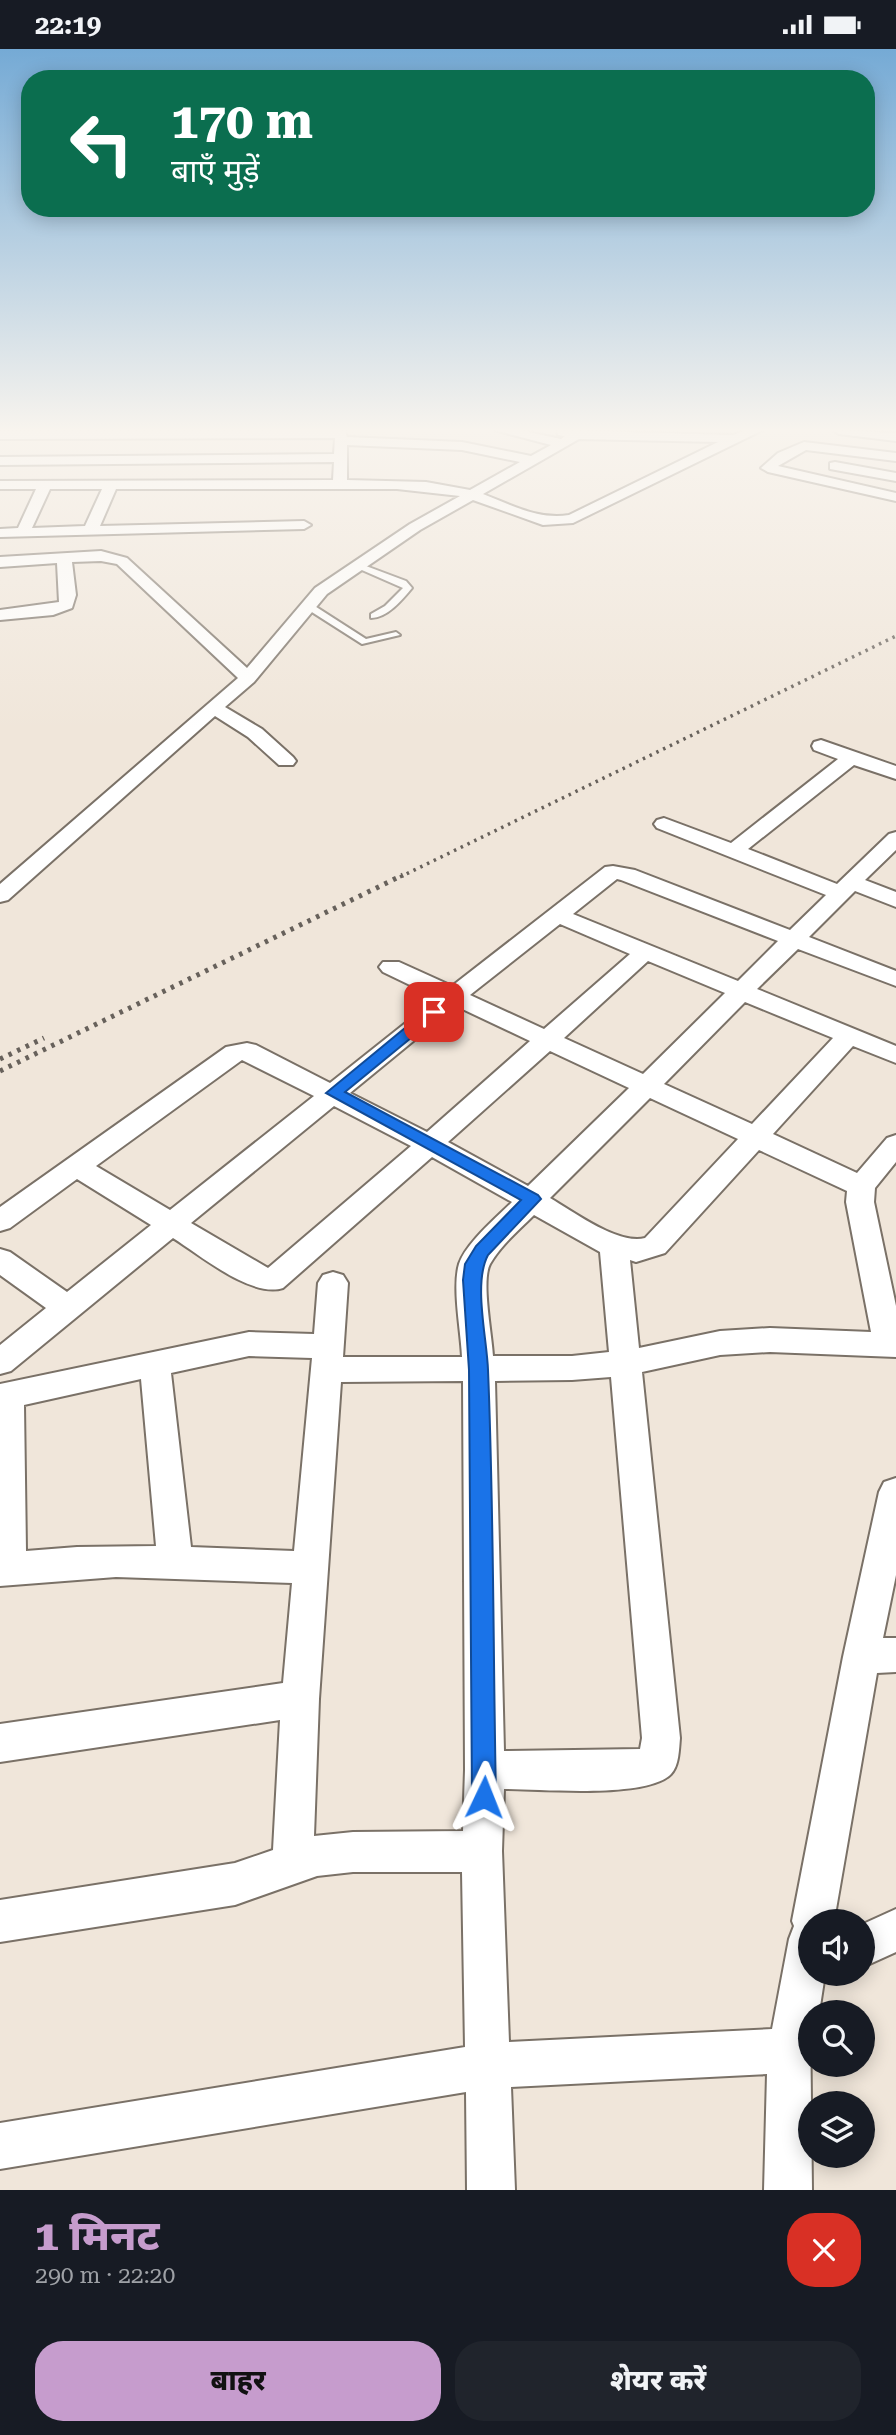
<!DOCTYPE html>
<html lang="hi">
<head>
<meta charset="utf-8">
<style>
  :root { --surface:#171b24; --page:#20242c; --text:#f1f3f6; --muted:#9ea1a6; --accent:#c69ccd }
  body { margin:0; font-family:"Roboto Serif","Noto Sans Devanagari",serif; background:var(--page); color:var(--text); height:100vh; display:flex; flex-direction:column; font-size:26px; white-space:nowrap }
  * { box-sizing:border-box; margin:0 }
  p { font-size:23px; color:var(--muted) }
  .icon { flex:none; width:38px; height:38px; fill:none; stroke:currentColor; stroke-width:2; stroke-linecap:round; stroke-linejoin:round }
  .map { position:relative; height:2141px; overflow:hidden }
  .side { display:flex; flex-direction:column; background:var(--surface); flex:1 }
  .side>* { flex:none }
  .guide { position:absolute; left:21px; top:21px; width:854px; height:147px; border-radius:28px; box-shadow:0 4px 18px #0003; background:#0b6e4f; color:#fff; overflow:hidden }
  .tools { position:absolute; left:798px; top:1860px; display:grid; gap:14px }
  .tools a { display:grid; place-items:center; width:77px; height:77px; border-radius:50%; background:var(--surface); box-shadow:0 4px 18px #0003; font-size:35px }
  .pin { position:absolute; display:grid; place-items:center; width:60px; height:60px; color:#fff; margin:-30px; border-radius:14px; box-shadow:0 4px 10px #0006 }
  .me { position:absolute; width:77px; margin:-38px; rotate:2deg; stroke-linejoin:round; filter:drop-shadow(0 0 5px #0008) }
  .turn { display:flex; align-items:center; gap:24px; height:147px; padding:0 35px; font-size:32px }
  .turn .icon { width:91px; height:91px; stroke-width:2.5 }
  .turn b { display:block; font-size:49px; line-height:60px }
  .round { display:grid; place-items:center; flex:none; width:74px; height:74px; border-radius:28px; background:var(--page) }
  .headline { display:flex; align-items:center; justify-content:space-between; height:119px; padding:0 35px }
  h1 { font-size:42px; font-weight:800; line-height:52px; color:var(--accent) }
  .action { display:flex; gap:14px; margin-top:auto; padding:14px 35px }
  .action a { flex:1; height:80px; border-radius:28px; background:var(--accent); color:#111; font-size:28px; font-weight:800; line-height:80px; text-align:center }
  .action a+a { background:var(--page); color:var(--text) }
  .status { display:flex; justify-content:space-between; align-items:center; height:49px; padding:0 35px; background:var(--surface); direction:ltr }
  .status svg { height:19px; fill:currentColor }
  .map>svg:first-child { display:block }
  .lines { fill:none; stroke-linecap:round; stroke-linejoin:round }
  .service-casing { stroke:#7a7167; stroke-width:4 }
  .minor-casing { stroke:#7a7167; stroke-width:4 }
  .service { fill:#fff; fill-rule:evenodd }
  .minor { fill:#fff; fill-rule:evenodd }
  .rail-far1 { stroke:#67615b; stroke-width:3.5; stroke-dasharray:2.5 5; stroke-linecap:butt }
  .rail { stroke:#67615b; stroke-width:5; stroke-dasharray:3.5 6; stroke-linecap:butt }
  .route { fill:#1a73e8; stroke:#114b97; stroke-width:2 }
</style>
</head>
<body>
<div class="status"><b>22:19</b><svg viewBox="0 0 49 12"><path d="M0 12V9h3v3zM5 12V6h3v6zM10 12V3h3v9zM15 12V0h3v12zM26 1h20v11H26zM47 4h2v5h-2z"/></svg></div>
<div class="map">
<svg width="896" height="2141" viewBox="0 0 896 2141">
  <rect width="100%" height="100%" fill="#f0e6da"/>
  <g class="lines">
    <defs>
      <path id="service" d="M358,514L406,532L412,539C402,551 387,569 371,569V565L385,557L403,539L355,518L354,516Z
        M304,554H310L366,590L396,583L400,586L362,595L304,558Z"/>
      <path id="minor" d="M341,381L345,382L347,388L462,393L531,407L551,396L494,381H519L561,390L565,387L558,386L557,381L733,386L746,381H763L573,474L543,476L473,451L420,481L327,545L254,633L225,658L262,680L293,708L296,712L293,716H279L248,688L215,667L8,851L0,853V835L238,629L117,515L101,512L72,513L76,546L72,559L53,566L0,571V561L59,553L57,514L0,518V508L101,502L127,509L247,619L315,539L410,475L460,447L397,440H116L100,477L304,472L311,476L304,480L0,488V480L18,479L36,440H0V432L333,431L334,413L0,416V408L334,405L335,389L0,390V382ZM579,390L718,393L569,466C538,471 512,456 483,445ZM347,396L462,401L520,413L470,441L426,433L347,431ZM50,440H102L85,477L32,479Z
        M833,381L896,384V392L839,385Z
        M804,393L896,404V412L806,401L778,417L896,444V452L768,423L761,419L778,404Z
        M835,413L896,424V432L830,420V414Z
        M821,691L896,717V730L854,716L748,800L837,835L889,785L896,783V801L865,831L896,843V858L855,842L809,888L896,922V937L798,900L757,940L896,997V1014L853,997L773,1085L857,1124L887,1089L896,1086V1113L875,1139L874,1153L896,1257V1308L770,1303L720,1306L642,1323L680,1689C679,1700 679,1717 671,1725C647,1750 540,1740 504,1740L502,1802L509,1993L772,1980L789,1890L794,1877L792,1872L843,1608L879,1443L884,1433L896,1429V1526L883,1589H896V1623L877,1624L834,1872H810V1925H825L819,1964H810L812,2141H764L767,2025L511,2038L515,2141H467L466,2043L0,2120V2074L465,1998L462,1823H353L317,1827L235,1856L0,1893V1851L235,1814L273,1801L280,1671L0,1713V1675L283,1634L292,1534L116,1528L0,1537V1335L249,1283L314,1285L318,1234L323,1226L333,1223L343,1226L348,1234L343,1308H462C461,1282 452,1239 459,1215C466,1194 496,1169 512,1153L432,1108L283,1239C251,1249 200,1206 173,1189L11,1322L0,1325V1296L46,1259L0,1226V1200L10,1203L67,1243L151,1176L77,1130L10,1179L0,1182V1158L226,998L247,994L256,996L330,1034L437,949L383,923L379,918L383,913H399L452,937L605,818L613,817L635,821L790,881L826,846L657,779L654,775L657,771L664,769L731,794L838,710L814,701L812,697L814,693ZM617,830L621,831L778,892L738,932L573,865ZM560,875L630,905L544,980L470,946ZM648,912L725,944L643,1025L564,989ZM745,953L833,989L752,1075L664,1035ZM456,957L530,992L427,1083L350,1044ZM550,1002L629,1039L528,1137L448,1093ZM242,1011L314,1047L170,1161L96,1117ZM650,1049L738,1090L645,1189C618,1196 574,1163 550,1149ZM334,1057L411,1097L268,1219L191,1174ZM759,1101L847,1142L846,1153L871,1283L770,1279L720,1282L639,1299L630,1211L636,1213L665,1204ZM534,1166L600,1203L609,1303L572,1307H493C492,1286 481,1232 490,1215C501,1196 519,1181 534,1166ZM249,1307L312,1309L294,1502L191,1498L171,1324ZM611,1328L642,1689L640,1700L504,1702L495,1332L572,1331ZM141,1330L156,1497L77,1498L26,1502L24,1356ZM463,1332L465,1721L463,1782L353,1783L314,1787L319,1650L341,1333Z
        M896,1860V1903L863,1918V1875Z"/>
    </defs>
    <use href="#service" class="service-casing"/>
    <use href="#minor" class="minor-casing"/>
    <use href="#service" class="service"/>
    <use href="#minor" class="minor"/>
    <path class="rail-far1" d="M400,828L896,587"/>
    <path class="rail" d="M0,1010L44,989
      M0,1022L403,826"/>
  </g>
  <linearGradient id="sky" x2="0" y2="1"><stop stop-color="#75aad5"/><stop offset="0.56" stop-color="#f8f4ee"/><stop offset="1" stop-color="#f8f4ee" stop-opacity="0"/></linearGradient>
  <rect width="896" height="681" fill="url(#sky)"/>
  <path class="route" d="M434,959L439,960L441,963L439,966L345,1043L538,1146L541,1150L488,1206C473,1234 487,1289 488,1321C494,1463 493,1606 496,1748L492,1757L484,1760L475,1757L472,1748L469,1321L463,1231L465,1215L476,1197L521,1151L326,1044L428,960Z"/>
</svg>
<div class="tools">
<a><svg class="icon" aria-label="sound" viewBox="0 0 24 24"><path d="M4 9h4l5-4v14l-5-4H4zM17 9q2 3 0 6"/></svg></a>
<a><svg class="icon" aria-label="search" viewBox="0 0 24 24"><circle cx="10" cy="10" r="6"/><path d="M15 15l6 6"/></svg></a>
<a><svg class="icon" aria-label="layers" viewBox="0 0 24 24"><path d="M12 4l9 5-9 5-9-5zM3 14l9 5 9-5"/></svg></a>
</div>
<div class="pin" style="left:434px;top:963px;background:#d93025"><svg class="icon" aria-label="arrive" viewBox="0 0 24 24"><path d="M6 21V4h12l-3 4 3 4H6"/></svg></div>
<svg class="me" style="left:484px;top:1748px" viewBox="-20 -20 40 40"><path d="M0-17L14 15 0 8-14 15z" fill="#1a73e8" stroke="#fff" stroke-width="4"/></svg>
<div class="guide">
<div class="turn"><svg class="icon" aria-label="left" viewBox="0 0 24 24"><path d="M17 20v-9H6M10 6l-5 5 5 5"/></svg><div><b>170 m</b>बाएँ मुड़ें</div></div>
</div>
</div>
<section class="side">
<div class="headline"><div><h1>1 मिनट</h1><p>290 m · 22:20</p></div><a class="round" style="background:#d93025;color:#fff"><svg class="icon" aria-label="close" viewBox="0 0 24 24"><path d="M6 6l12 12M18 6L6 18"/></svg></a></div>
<div class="action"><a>बाहर</a><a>शेयर करें</a></div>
</section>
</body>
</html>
